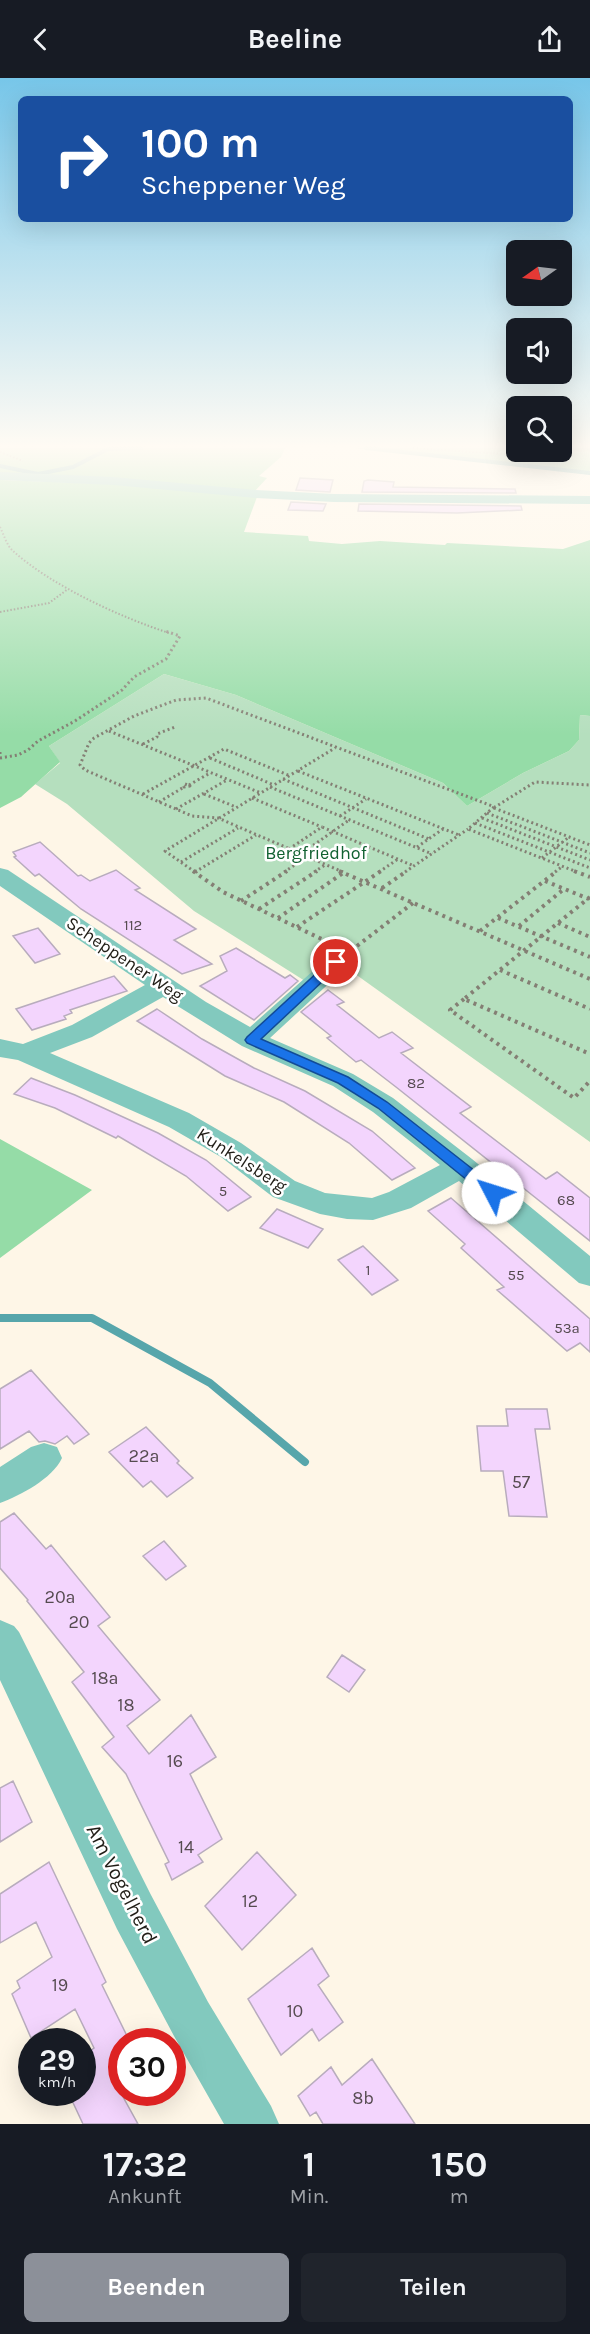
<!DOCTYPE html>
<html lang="de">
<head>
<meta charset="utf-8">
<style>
  :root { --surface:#171b24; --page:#20242c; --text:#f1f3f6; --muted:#9ea1a6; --accent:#8c9099 }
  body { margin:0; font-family:Karla,sans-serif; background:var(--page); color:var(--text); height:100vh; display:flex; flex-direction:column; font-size:22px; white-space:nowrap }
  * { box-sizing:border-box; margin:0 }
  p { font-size:20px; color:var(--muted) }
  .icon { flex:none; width:33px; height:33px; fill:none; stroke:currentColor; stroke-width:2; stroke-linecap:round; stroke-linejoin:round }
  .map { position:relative; height:2046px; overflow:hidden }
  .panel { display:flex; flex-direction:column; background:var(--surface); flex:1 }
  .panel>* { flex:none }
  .hud { position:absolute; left:18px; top:18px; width:555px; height:126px; border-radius:9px; box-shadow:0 6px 24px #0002; background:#1a4fa0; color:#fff; overflow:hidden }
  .needle { width:39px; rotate:256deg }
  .fabs { position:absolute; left:506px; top:162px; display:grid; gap:12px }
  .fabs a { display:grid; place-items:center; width:66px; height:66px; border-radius:9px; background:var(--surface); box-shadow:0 6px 24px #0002; font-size:30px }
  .speed { position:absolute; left:18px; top:1950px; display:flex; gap:12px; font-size:30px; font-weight:700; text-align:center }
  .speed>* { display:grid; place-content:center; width:78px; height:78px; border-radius:50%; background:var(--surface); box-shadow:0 6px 24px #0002; line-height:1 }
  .speed small { font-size:15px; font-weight:400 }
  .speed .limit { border:9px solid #d22; background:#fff; color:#111 }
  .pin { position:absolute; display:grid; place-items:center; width:51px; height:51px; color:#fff; margin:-26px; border:3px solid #fff; border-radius:50%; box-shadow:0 2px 6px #0007 }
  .me { position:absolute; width:66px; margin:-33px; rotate:310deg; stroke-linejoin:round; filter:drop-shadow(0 0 4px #0008) }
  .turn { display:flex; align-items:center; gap:21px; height:126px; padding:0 24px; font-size:27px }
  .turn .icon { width:78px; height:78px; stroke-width:2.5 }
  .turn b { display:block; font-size:42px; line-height:51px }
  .eta { display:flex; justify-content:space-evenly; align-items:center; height:102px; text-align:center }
  .eta b { font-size:36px; font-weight:700; line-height:42px }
  .primary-button { display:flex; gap:12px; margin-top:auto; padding:12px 24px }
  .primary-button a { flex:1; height:69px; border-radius:9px; background:var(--accent); color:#fff; font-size:24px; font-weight:700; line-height:69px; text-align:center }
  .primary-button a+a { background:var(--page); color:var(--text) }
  header { display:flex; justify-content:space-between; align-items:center; height:78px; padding:0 24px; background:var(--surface); font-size:27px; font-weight:700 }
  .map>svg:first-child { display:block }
  .green { fill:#b5dfbe }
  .forest { fill:#95dca7 }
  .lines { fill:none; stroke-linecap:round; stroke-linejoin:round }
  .stream-far1 { stroke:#57a6ab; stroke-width:4 }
  .stream { stroke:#57a6ab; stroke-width:8 }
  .building { fill:#f3d5fd; stroke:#b8acbd; stroke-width:1.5 }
  .path-far2 { stroke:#847f74; stroke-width:2; stroke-dasharray:1.5 2; stroke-linecap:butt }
  .path-far1 { stroke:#847f74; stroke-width:3; stroke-dasharray:2 3; stroke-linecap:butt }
  .path { stroke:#847f74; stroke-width:4; stroke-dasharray:3 4.5; stroke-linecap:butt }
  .minor { fill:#82c9be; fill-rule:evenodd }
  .route { fill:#1a73e8; stroke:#114b97; stroke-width:1.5 }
  .labels { text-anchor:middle; stroke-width:5; stroke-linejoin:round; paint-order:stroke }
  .number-label { font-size:15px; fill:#554b50 }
  .park-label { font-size:18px; fill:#116131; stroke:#fff }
  .street-label { font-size:18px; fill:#201d16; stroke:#fff }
  .near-number-label { font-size:18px; fill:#554b50 }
  .near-street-label { font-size:21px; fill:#201d16; stroke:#fff }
</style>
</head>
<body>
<header><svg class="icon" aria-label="back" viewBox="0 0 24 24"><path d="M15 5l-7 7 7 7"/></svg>Beeline<svg class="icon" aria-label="share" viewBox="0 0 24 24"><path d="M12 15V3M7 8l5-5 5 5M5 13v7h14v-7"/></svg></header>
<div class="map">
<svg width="590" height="2046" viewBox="0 0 590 2046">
  <rect width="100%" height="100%" fill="#fef6e7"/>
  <path class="green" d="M164,596L236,617L443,705L467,728L523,695L569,673L579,662L580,637L590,638V1064L344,888L305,903L194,833L67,726L35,706L60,685L49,668Z"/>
  <path class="forest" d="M0,370H285L281,379L259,398L267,400L254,414L0,396Z
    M354,370H516V374H561V370H590V396Z
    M0,402L108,406L257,419L244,454L308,458L309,463L342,466L380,463L445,467L447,465L563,471L590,462V638L580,637L579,662L569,673L523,695L467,728L443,705L236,617L164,596L49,668L60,684L21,719L0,730Z
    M0,1061L92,1112L0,1180Z"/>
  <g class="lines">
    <path class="stream-far1" d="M366,370L590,395
      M0,388L38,396L73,389L108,371L141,370"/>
    <path class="stream" d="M0,1240H92L210,1305L305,1384"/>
  </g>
  <path class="building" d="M300,400L333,402L330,414L296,412Z
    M368,402L394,404L393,409L515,411L516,415L362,414L364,403Z
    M291,424L326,426L323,433L288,432Z
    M359,426L521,428L522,432L457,435L358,433Z
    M40,764L78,798L81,797L90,803L116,792L140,810L135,812L196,851L174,862L212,886L182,896L81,831L39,796L35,798L14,779L16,778L13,774Z
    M38,850L60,876L35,885L13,858Z
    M236,870L285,900L290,897L298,903L254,942L200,908L227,893L220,878Z
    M114,898L127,913L70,932L72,935L64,938L66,941L32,952L16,931Z
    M328,912L344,924L337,927L379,960L392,954L413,970L401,975L471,1029L460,1035L546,1101L557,1094L590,1120V1163L396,1009L361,982L356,984L327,960L331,958L301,934Z
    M157,931L202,961L254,990L305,1013L372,1053L415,1090L392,1102L349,1065L284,1024L225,998L137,943Z
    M31,1000L75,1017L158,1055L206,1082L251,1119L228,1133L186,1098L118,1058L116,1060L55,1030L14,1016Z
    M451,1120L590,1241V1274L580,1265L567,1273L497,1212L504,1209L461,1170L465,1166L428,1133Z
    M277,1131L323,1151L308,1170L260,1150Z
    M363,1168L398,1202L372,1217L338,1182Z
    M31,1292L56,1320L89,1356L74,1366L67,1358L55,1366L45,1363L39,1364L29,1353L0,1371V1311Z
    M506,1331H547L550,1351H535L547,1439L509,1438L503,1393H481L477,1348H508Z
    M146,1349L179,1383L177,1385L193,1400L167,1419L151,1403L143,1409L109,1374Z
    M14,1435L46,1471L51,1467L110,1539L98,1548L160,1622L127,1648L149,1676L191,1637L216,1679L190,1696L222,1761L198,1777L203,1784L172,1802L165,1786L169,1784L126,1696L102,1669L114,1659L72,1604L84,1594L27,1523L28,1522L0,1490V1444Z
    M164,1463L186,1488L166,1502L143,1478Z
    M342,1577L365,1592L349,1614L327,1599Z
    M13,1703L32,1744L0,1764V1710Z
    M257,1774L296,1817L242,1872L205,1828Z
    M49,1784L106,1904L102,1907L130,1964H122V2017L138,2046H83L68,2014H82V1979L94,1970L75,1931L31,1960L12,1916L20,1910L17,1903L52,1879L36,1844L0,1865V1816Z
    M312,1870L329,1898L318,1907L343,1944L319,1963L312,1951L281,1977L248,1921Z
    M372,1981L415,2046H323L316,2034L310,2038L298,2018L331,1989L342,2007Z"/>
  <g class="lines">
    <path class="path-far2" d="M413,370L504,376L590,372
      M0,374L23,383
      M0,449C4,457 7,468 13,473C52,508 120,539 169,555
      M0,534L49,525L68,511"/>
    <path class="path-far1" d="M109,653L261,715
      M143,666L157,659V656L175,649
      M0,674V683
      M0,680L18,677L28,672L38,663L75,643L122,612L134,599L166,581L180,558L165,553
      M210,680L274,707
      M298,693L459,757
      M283,701L429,761
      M185,706L190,708L184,709Z
      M189,707L210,695
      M270,709L432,776
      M143,716L224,671L288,697
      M204,716L236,729
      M252,720L322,749
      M159,724L184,709
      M494,729L468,751L577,794
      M494,730L590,767
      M176,731L227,702
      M487,735L590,775
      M340,738L366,721
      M482,740L590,782
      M475,745L590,790
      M417,769L443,751
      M289,771L322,749L414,788
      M301,776L349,742
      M542,780L569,759
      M181,784L238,750
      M195,794L256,757
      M195,794L165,773L335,670
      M284,794L307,779
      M314,794L325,787
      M343,794L218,740L192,738L85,692L80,687L89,665L94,660L134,638L176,622L206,620L495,729L535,704L590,707
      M379,794L398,781
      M405,794L468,751
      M555,794L563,788"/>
    <path class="path" d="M193,793L223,814L330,865
      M339,793L590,901
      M574,793L590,799
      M195,794L197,793
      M545,803L589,821
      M382,810L407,793
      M590,819L464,921L590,976
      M241,823L287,793
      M259,831L317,793
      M278,840L343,795
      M498,840L590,879
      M558,845L590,859
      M519,848L564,811
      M297,849L381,793
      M480,853L557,793
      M357,868L413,825
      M500,892L590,931
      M464,921L450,932L574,1020L590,1003"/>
    <path class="minor" d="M0,394L113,399L256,412L334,416L590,418V426L334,424L256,420L113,407L0,402Z
      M0,790L8,792L206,924L250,949L332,876L341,873L350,876L354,881L350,886L270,960L353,996L393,1020L472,1081L590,1178V1208L579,1205L459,1103L411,1130L373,1142L347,1141L320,1136L273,1119L221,1079L169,1049L18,982L0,979V961L23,966L72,947L145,907L0,808ZM163,919L242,968L333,1008L373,1034L440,1087L389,1114L372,1120L325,1115L295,1103L241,1065L189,1035L50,975L92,959Z
      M44,1365L57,1369L62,1380C52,1401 21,1417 0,1425V1389L31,1369Z
      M0,1542L14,1548L19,1554L151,1817L208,1924L271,2028L279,2046H224L174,1958L117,1851L0,1602Z"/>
  </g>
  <linearGradient id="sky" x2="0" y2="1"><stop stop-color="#77c6e9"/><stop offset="0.56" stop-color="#fffbf4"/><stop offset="1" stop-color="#fffbf4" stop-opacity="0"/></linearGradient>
  <rect width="590" height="657" fill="url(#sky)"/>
  <path class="route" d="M336,880L342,884L340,887L261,961L348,999L387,1024L498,1111L501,1115L498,1119H488L378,1030L338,1005L247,965L245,962L247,959L332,881Z"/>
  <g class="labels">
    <g class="number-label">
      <text x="133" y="852">112</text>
      <text x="416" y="1010">82</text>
      <text x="223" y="1118">5</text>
      <text x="566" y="1127">68</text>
      <text x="368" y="1197">1</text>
      <text x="516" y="1202">55</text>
      <text x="567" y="1255">53a</text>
    </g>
    <g class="park-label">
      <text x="316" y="781">Bergfriedhof</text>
    </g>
    <g class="street-label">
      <text transform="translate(125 881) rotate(34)" y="6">Scheppener Weg</text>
      <text transform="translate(242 1082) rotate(33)" y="6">Kunkelsberg</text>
    </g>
    <g class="near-number-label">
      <text x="144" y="1384">22a</text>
      <text x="521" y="1410">57</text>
      <text x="60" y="1525">20a</text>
      <text x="79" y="1550">20</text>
      <text x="105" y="1606">18a</text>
      <text x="126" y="1633">18</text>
      <text x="175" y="1689">16</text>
      <text x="186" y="1775">14</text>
      <text x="250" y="1829">12</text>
      <text x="60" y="1913">19</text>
      <text x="295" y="1939">10</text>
      <text x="363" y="2026">8b</text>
    </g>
    <g class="near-street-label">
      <text transform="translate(122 1806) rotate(63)" y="7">Am Vogelherd</text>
    </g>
  </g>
</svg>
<div class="fabs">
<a><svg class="needle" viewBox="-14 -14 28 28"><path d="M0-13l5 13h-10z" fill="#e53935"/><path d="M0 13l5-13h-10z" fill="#9ea1a6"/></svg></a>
<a><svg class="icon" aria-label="sound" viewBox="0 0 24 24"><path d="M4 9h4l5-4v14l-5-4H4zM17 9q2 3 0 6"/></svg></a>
<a><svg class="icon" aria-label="search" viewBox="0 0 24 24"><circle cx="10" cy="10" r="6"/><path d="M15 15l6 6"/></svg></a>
</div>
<div class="speed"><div>29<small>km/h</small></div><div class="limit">30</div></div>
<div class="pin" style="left:336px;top:884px;background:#d93025"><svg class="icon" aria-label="arrive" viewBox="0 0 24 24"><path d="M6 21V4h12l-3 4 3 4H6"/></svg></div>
<svg class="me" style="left:493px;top:1115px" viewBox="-20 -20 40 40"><circle r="19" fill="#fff"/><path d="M0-13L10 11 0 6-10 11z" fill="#1a73e8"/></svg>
<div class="hud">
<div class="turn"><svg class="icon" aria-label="right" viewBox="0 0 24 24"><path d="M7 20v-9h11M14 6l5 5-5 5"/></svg><div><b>100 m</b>Scheppener Weg</div></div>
</div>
</div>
<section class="panel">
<div class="eta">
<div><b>17:32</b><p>Ankunft</p></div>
<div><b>1</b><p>Min.</p></div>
<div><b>150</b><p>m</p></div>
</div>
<div class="primary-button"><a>Beenden</a><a>Teilen</a></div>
</section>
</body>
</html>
